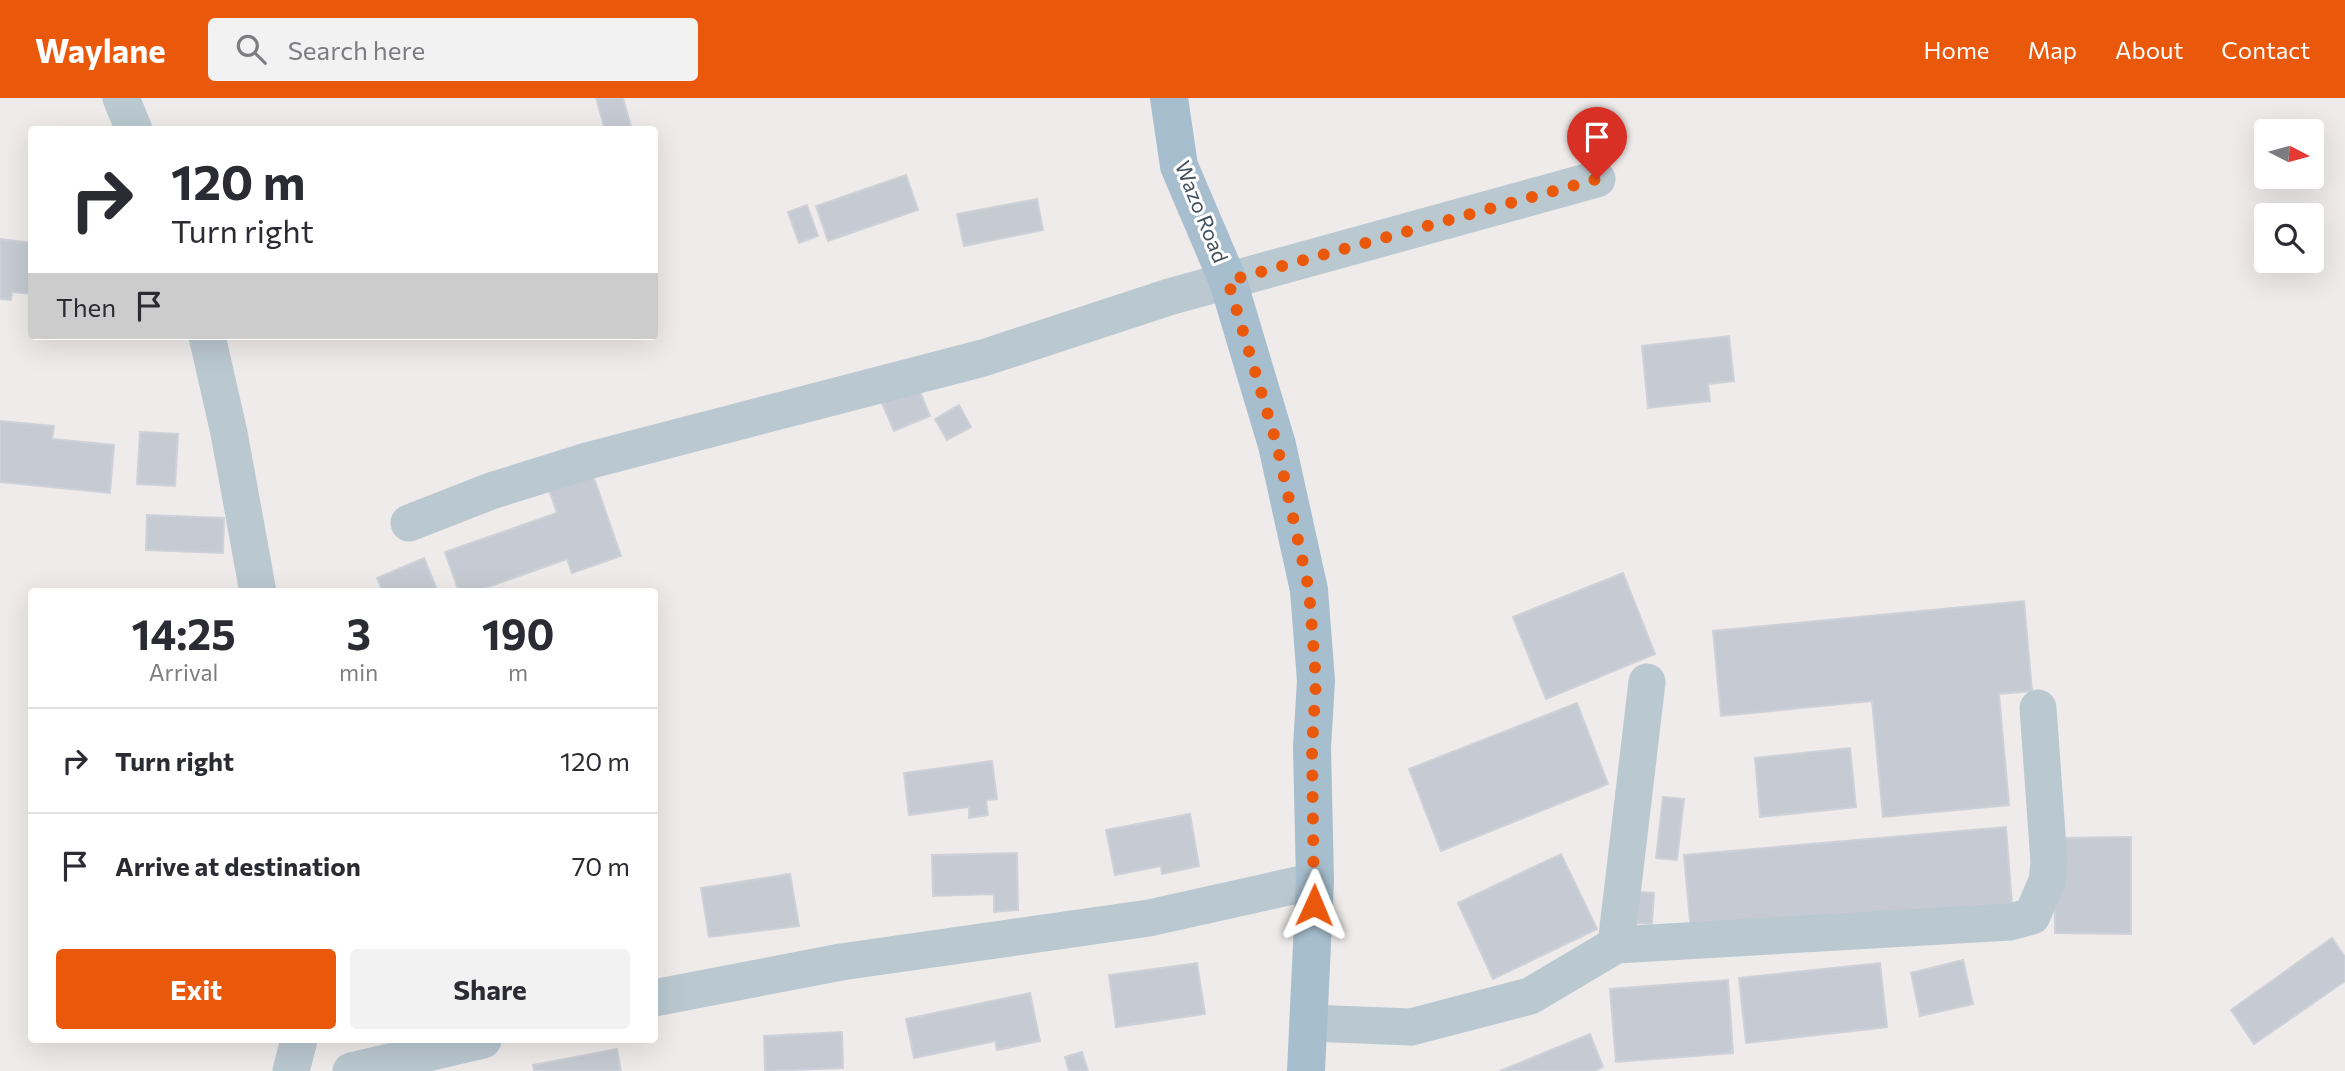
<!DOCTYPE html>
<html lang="en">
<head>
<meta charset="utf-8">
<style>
  :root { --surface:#fff; --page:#f2f2f3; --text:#2b2b33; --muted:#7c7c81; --line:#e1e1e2; --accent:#ea580c }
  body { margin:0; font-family:Commissioner,sans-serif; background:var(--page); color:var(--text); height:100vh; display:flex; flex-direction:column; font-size:26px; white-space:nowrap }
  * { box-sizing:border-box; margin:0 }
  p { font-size:23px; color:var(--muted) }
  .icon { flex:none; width:38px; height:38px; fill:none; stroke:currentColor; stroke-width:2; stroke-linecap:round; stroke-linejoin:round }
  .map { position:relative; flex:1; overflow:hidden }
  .drawer { position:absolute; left:28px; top:490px; width:630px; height:455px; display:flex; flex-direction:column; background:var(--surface); border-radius:7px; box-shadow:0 7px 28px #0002 }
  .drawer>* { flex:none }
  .top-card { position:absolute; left:28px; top:28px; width:630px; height:214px; border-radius:7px; box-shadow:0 7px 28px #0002; background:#fff; color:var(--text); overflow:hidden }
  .needle { width:46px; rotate:96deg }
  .tools { position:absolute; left:2254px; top:21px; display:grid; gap:14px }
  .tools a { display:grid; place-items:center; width:70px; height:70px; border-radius:7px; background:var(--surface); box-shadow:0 7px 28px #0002; font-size:35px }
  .pin { position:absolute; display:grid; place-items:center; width:60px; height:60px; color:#fff; margin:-72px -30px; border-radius:50% 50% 50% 0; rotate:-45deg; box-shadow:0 0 7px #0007 }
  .pin .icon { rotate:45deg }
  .me { position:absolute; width:77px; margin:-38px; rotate:1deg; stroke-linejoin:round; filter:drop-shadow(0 0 5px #0008) }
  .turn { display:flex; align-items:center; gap:24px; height:147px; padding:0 28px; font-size:32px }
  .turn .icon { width:91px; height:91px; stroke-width:2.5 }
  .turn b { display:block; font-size:49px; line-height:60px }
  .then { display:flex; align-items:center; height:66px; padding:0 28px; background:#0003; gap:14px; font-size:26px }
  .eta { display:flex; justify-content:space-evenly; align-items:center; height:119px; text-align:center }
  .eta b { font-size:42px; font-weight:700; line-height:49px }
  .primary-button { display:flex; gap:14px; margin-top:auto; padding:14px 28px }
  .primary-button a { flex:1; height:80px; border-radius:7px; background:var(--accent); color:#fff; font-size:28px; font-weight:700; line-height:80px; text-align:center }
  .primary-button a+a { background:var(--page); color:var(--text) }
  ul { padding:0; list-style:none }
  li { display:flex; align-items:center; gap:21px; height:105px; padding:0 28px; border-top:2px solid var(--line) }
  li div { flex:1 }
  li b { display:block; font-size:26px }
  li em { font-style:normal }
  header { display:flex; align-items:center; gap:42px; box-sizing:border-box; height:98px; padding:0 35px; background:var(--accent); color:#fff }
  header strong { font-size:33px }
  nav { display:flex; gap:38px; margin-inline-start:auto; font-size:24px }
  .search { width:490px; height:63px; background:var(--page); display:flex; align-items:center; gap:18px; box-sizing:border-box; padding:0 24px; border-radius:7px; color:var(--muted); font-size:26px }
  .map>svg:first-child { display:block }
  .building { fill:#c6cad2; stroke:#ced2d8; stroke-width:2 }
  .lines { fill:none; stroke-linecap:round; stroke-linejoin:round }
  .minor { stroke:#bac8d0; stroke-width:37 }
  .major { stroke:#a7bece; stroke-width:38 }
  .route { stroke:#ea580c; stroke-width:12; stroke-dasharray:0 21.6 }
  .labels { text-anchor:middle; stroke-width:6; stroke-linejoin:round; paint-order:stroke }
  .street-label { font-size:21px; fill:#42515b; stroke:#fff }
</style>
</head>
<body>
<header>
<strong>Waylane</strong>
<div class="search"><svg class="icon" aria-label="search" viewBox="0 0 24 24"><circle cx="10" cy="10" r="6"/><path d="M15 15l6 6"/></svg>Search here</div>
<nav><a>Home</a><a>Map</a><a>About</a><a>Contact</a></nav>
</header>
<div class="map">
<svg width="2345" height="973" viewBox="0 0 2345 973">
  <rect width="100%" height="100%" fill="#efebeb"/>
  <path class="building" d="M596,0H623L632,32H605Z
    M906,77L918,112L828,143L816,108Z
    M1037,101L1043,132L964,148L957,116Z
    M807,107L818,138L799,145L788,114Z
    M0,141L32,145V196L12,194L11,202L0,201Z
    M1729,238L1734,283L1708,286L1710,303L1648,310L1642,248Z
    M918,289L930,318L894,333L882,305Z
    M959,307L971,329L947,342L935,321Z
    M0,323L54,328L52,341L114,347L110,395L0,384Z
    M140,334L178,336L175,388L137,386Z
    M593,377L621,458L572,475L567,461L474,494H459L445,454L557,415L549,392Z
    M147,417L224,420L223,455L146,452Z
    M424,460L438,494H383L377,480Z
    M1623,475L1655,556L1546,601L1513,519Z
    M2024,503L2032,593L1999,596L2009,707L1883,719L1872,603L1721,618L1713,533Z
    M1577,605L1608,686L1441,753L1409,671Z
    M1850,650L1856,709L1760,719L1755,660Z
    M992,663L997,701L986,702L988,717L969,720V709L909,717L904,675Z
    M1663,699L1684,701L1677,762L1656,760Z
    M1190,716L1199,768L1162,776L1161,768L1115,777L1106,732Z
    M2006,729L2012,806L1691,834L1684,757Z
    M2131,739V836L2055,835L2054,740Z
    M1017,755L1018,812L994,814V796L933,798L932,757Z
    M1561,756L1597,831L1493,881L1458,805Z
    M790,776L799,828L709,839L701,790Z
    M1639,794L1654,795L1652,826L1637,825Z
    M2332,840L2345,859V883L2254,946L2231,912Z
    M1963,862L1973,906L1920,918L1911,875Z
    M1197,865L1205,916L1116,929L1109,877Z
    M1880,865L1887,929L1746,945L1739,880Z
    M1728,882L1733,955L1616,964L1610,891Z
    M1030,895L1040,943L997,952L995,943L914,960L906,921Z
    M842,934L843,970L765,973L764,938Z
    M1590,936L1603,969L1594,973H1500Z
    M617,951L621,973H534L533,967Z
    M1082,954L1088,973H1069L1065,959Z"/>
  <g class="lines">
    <path class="minor" d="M121,0L134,32
      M207,238L229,335L258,494
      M409,425L491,393L587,363L983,260L1169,199L1597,81
      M1616,847L1647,584
      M654,900L841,864L1149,820L1315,783
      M1309,925L1411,929L1530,898L1616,847L2010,824L2032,818L2047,783L2049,764L2038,610
      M291,973L299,942
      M351,973L483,942"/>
    <path class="major" d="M1169,0L1179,68L1228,183L1277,347L1309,492L1316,583L1312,649L1315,783L1306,973"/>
  </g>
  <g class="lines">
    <path class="route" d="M1314,807L1312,649L1316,583L1309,492L1277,347L1228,183L1597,81"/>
  </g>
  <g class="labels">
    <g class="street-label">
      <text transform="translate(1201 114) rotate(68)" y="7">Wazo Road</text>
    </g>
  </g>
</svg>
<div class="tools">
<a><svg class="needle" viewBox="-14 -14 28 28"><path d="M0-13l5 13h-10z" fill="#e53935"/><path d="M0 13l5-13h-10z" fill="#7c7c81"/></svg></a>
<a><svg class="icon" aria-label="search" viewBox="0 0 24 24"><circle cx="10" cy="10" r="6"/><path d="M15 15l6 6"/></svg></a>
</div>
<div class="pin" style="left:1597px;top:81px;background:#d93025"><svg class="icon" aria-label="arrive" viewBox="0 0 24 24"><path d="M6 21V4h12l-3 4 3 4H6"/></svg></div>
<svg class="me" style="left:1314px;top:807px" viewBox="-20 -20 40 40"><path d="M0-17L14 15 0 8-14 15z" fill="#ea580c" stroke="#fff" stroke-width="4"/></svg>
<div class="top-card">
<div class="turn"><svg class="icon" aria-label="right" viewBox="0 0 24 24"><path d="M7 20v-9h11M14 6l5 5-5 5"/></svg><div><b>120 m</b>Turn right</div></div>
<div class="then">Then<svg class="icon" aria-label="arrive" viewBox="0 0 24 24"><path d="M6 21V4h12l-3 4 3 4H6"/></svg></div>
</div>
<section class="drawer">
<div class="eta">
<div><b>14:25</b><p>Arrival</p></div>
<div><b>3</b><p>min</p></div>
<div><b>190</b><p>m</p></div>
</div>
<ul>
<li><svg class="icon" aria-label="right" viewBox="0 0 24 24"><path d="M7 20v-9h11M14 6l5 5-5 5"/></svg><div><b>Turn right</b></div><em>120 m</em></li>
<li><svg class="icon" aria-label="arrive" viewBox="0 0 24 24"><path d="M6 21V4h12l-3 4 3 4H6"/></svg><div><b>Arrive at destination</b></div><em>70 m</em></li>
</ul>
<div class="primary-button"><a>Exit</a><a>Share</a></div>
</section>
</div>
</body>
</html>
